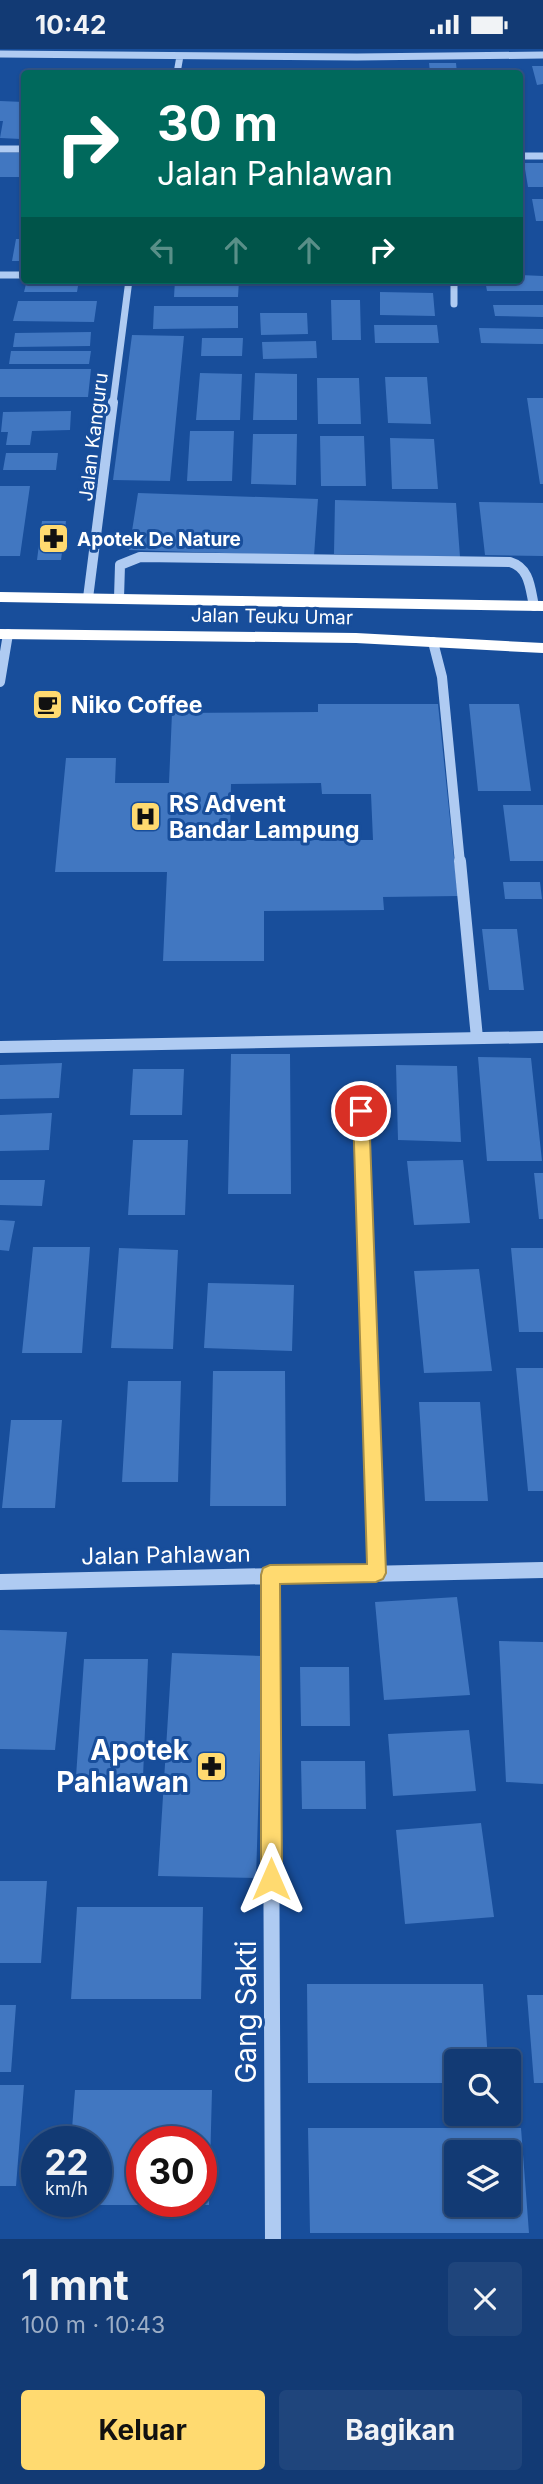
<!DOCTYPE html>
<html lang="id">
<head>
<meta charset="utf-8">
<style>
  :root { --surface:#123a74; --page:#1f457c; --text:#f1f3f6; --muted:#9cadc5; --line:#315486; --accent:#ffda70 }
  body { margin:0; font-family:Inter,sans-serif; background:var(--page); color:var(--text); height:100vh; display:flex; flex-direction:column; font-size:26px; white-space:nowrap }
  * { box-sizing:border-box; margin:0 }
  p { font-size:23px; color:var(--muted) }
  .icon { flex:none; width:38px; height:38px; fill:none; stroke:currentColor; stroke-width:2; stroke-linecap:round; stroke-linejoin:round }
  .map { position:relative; height:2190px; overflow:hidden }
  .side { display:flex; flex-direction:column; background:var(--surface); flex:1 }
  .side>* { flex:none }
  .guide { position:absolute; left:21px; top:21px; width:502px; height:214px; border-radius:7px; box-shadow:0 2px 5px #0004,0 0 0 2px var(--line); background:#00695c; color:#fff; overflow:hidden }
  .controls { position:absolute; left:444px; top:2000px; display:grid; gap:14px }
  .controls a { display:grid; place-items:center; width:77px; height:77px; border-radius:7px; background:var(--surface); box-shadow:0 2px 5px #0004,0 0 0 2px var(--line); font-size:35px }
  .speed { position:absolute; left:21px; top:2077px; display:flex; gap:14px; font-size:35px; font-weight:700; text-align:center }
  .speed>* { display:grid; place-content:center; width:91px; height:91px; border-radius:50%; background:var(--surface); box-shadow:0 2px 5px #0004,0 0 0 2px var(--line); line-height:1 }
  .speed small { font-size:18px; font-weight:400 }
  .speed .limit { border:10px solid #d22; background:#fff; color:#111 }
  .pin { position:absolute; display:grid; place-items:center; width:60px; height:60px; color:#fff; margin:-30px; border:4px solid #fff; border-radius:50%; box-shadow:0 2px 7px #0007 }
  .me { position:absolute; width:77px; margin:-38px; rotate:0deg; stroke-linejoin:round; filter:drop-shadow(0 0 5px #0008) }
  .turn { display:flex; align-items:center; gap:24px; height:147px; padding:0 21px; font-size:32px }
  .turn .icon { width:91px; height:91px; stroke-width:2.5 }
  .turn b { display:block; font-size:49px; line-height:60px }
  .lanes { display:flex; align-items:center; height:66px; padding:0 21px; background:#0003; justify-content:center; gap:35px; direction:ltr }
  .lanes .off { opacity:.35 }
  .round { display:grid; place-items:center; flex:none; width:74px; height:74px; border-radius:7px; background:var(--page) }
  .headline { display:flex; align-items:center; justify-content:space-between; height:119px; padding:0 21px }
  h1 { font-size:42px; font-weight:700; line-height:52px }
  .button { display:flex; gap:14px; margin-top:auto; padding:14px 21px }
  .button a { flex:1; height:80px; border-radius:7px; background:var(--accent); color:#111; font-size:28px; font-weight:700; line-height:80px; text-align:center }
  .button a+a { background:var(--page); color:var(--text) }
  .status { display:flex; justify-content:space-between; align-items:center; height:49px; padding:0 35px; background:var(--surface); direction:ltr }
  .status svg { height:19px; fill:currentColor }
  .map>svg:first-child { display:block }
  .building { fill:#4177c1; fill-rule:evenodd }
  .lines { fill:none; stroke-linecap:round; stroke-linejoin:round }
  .minor-far3 { stroke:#afcbf2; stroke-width:7 }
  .minor-far2 { stroke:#afcbf2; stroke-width:10 }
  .minor-far1 { stroke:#afcbf2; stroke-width:12 }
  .minor { stroke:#afcbf2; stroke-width:16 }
  .highway { fill:#fff; fill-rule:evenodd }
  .route { fill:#ffda70; stroke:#a68e49; stroke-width:2 }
  .labels { text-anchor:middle; stroke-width:6; stroke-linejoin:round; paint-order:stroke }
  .far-street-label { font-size:19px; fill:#fff; stroke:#184e9b }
  .far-poi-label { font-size:19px; font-weight:bold; fill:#fff; stroke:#184e9b; text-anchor:start }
  .poi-label { font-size:23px; font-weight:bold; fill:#fff; stroke:#184e9b; text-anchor:start }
  .street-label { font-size:23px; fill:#fff; stroke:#184e9b }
  .near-poi-label { font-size:28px; font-weight:bold; fill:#fff; stroke:#184e9b; text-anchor:end }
  .near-street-label { font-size:28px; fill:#fff; stroke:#184e9b }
</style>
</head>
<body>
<div class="status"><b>10:42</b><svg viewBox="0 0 49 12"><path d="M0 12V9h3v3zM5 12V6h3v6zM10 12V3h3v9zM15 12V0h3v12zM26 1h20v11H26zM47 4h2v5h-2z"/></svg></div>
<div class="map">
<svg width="543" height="2190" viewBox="0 0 543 2190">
  <rect width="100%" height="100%" fill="#184e9b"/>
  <path class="building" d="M429,14H456L457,24H430Z
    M532,17H543V35L537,36Z
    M0,52L24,53V79L21,90L0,89L3,72H0Z
    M0,104H24V128H0Z
    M524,114H543V138H528Z
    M532,150H543V172H536Z
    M16,190H24V212H12Z
    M520,226L543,227V242H487L485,231H520Z
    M27,231H79L77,243H24Z
    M175,231H239L238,248H174Z
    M312,231H366V236H312Z
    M380,243L433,244L435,267L380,266Z
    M331,251H360L361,291H332Z
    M18,252H97L94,273L13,272Z
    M493,256H543V268L495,267Z
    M154,257H238V279L153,280Z
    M260,264H307L308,285L261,286Z
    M374,276H437L439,294H375Z
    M479,279L543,280V295L481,294Z
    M91,283L90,297L13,298L15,284Z
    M132,286L184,287L170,432L113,431Z
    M202,289H243L242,307H201Z
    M316,292L317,309L263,310L262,293Z
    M11,302H91L89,315H9Z
    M0,320H91L88,348H0Z
    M200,324L242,325L240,371H196Z
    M255,324L297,325V371H253Z
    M385,328H427L431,375L388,374Z
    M317,329H359L361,375H318Z
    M527,349H543V435H540Z
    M71,362L70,381L32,382L30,396H6L8,383H1L3,363Z
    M190,382H234L232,432H187Z
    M253,385H297L296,436L251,435Z
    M320,387H364L366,437H321Z
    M390,389L434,390L438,440H392Z
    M6,404H58L56,421H3Z
    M0,437H30L20,507H0Z
    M138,444L318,450L314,507L129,501Z
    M335,451L456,454L460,508L334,505Z
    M479,453L543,454V507L485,506Z
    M42,472H66L61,511H37Z
    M318,655H438L458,847L383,848L384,861L264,862V912H163L167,823H55L66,709H116L115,734H169L172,664L318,663ZM321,734L322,745H371L373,791H230L231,735Z
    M469,655H519L531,742H478Z
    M503,756H543V812H510Z
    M503,833H540L542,850H505Z
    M482,880H517L524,941H489Z
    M231,1005H290L291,1145H228Z
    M478,1008L531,1009L542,1112H487Z
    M62,1014L59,1049L0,1050V1016Z
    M396,1016L457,1017L461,1093L398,1091Z
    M133,1020H184L182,1066H130Z
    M52,1064L49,1101L0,1102V1066Z
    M133,1091H188L185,1166H128Z
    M463,1111L470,1174L414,1176L407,1112Z
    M534,1124H543V1170H539Z
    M0,1131H45L42,1157L0,1156Z
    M0,1171L15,1172L9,1202L0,1201Z
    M33,1198H90L82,1304H22Z
    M119,1199L178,1201L173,1300L111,1299Z
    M511,1199H543V1283H519Z
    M479,1220L492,1322L424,1324L414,1222Z
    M208,1234L294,1236L292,1302L204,1299Z
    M516,1319H543V1442H528Z
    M213,1322H285L286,1457H210Z
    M128,1332H181L178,1433H122Z
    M419,1353H480L488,1452H425Z
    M11,1371H62L55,1459H2Z
    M457,1548L470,1646L384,1651L375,1553Z
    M0,1581L67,1583L55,1701L0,1700Z
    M499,1592L543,1593V1735L506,1733Z
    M172,1604L263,1607L256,1829L158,1827Z
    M84,1610H148L143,1728H76Z
    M300,1618H349L350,1677H301Z
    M469,1681L476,1742L393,1747L388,1685Z
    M301,1712H365L366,1760H302Z
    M481,1774L494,1868L405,1875L396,1781Z
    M0,1832H47L41,1914H0Z
    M77,1858H203L201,1950H71Z
    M307,1935H483L488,2012H457V2034H308Z
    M527,1946H543V2034H534Z
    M0,1956H16L11,2023H0Z
    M0,2036H24L16,2137H0Z
    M75,2041H212L209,2156H68V2152H96V2093H71ZM142,2093H201V2152H142Z
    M308,2079H521L529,2184H310ZM457,2104H509V2156H457Z"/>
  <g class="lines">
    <path class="minor-far3" d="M0,5L357,8L543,6
      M177,24L180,7
      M0,100H24
      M520,107H543
      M0,226H24
      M454,231V255
      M113,354L129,231"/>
    <path class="minor-far2" d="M88,549L113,353
      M119,549L120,516L140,508L510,513C530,519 530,539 534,557
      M433,593L442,628L460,814
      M0,633L8,585"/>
    <path class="minor-far1" d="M460,812L477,989
      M0,998L543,988
      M361,1062L372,1412"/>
    <path class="minor" d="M372,1411L376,1524
      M270,1526L273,2190
      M0,1533L543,1521"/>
    <path class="highway" d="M0,543L543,552V562L0,553Z
      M0,580L356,584L543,594V604L356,594L0,590Z"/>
  </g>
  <path class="route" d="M361,1056L369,1062L386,1524L383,1530L376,1533L280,1535L282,1830L279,1838L271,1841L264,1838L261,1830V1526L263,1519L270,1516L367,1515L353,1062Z"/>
  <defs>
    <symbol id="pharmacy-square" viewBox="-11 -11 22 22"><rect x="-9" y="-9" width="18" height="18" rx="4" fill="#ffda70" stroke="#184e9b"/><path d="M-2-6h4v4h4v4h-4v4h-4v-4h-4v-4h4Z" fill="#111"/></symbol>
    <symbol id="cafe-square" viewBox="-11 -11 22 22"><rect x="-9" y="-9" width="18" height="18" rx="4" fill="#ffda70" stroke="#184e9b"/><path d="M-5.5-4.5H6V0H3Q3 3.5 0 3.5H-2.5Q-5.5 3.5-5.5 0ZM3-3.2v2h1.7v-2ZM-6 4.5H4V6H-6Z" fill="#111"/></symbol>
    <symbol id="hospital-square" viewBox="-11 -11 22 22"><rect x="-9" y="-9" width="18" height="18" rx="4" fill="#ffda70" stroke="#184e9b"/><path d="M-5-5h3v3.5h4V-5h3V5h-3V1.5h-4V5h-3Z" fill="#111"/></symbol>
  </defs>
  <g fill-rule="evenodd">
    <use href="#pharmacy-square" x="36" y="472" width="35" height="35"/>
    <use href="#cafe-square" x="30" y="638" width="35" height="35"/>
    <use href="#hospital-square" x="128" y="750" width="35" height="35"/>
    <use href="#pharmacy-square" x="194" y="1700" width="35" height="35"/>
  </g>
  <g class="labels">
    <g class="far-street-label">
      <text transform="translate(93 388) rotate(-83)" y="7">Jalan Kanguru</text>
      <text transform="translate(272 567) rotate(1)" y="7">Jalan Teuku Umar</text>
    </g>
    <g class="far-poi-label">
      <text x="77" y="497">Apotek De Nature</text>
    </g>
    <g class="poi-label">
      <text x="71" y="664">Niko Coffee</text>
      <text x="169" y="763">RS Advent<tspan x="169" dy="26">Bandar Lampung</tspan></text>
    </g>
    <g class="street-label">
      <text transform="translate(166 1506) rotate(-1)" y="8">Jalan Pahlawan</text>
    </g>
    <g class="near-poi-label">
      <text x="189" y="1711">Apotek<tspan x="189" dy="32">Pahlawan</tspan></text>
    </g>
    <g class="near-street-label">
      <text transform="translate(246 1963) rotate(-90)" y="10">Gang Sakti</text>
    </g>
  </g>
</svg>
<div class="controls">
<a><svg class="icon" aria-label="search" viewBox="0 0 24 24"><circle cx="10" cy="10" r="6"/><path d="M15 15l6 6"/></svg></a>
<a><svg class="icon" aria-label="layers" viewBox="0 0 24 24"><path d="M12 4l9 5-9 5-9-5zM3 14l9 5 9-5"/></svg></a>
</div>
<div class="speed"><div>22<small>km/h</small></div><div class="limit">30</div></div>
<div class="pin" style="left:361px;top:1062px;background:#d93025"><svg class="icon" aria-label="arrive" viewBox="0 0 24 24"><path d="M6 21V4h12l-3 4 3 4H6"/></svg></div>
<svg class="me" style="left:271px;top:1830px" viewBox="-20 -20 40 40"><path d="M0-17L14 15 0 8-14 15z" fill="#ffda70" stroke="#fff" stroke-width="4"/></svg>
<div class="guide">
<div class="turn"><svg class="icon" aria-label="right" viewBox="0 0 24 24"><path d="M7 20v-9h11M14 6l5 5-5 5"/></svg><div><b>30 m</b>Jalan Pahlawan</div></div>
<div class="lanes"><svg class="icon off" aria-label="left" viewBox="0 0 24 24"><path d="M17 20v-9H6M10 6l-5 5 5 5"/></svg><svg class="icon off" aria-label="ahead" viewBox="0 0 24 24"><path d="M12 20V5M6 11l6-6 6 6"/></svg><svg class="icon off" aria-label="ahead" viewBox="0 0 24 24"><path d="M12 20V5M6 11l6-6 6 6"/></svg><svg class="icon" aria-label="right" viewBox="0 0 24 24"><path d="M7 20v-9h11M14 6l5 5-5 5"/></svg></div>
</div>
</div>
<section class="side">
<div class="headline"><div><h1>1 mnt</h1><p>100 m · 10:43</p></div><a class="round"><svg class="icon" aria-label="close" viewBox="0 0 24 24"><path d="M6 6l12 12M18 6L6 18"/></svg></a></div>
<div class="button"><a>Keluar</a><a>Bagikan</a></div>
</section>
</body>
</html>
